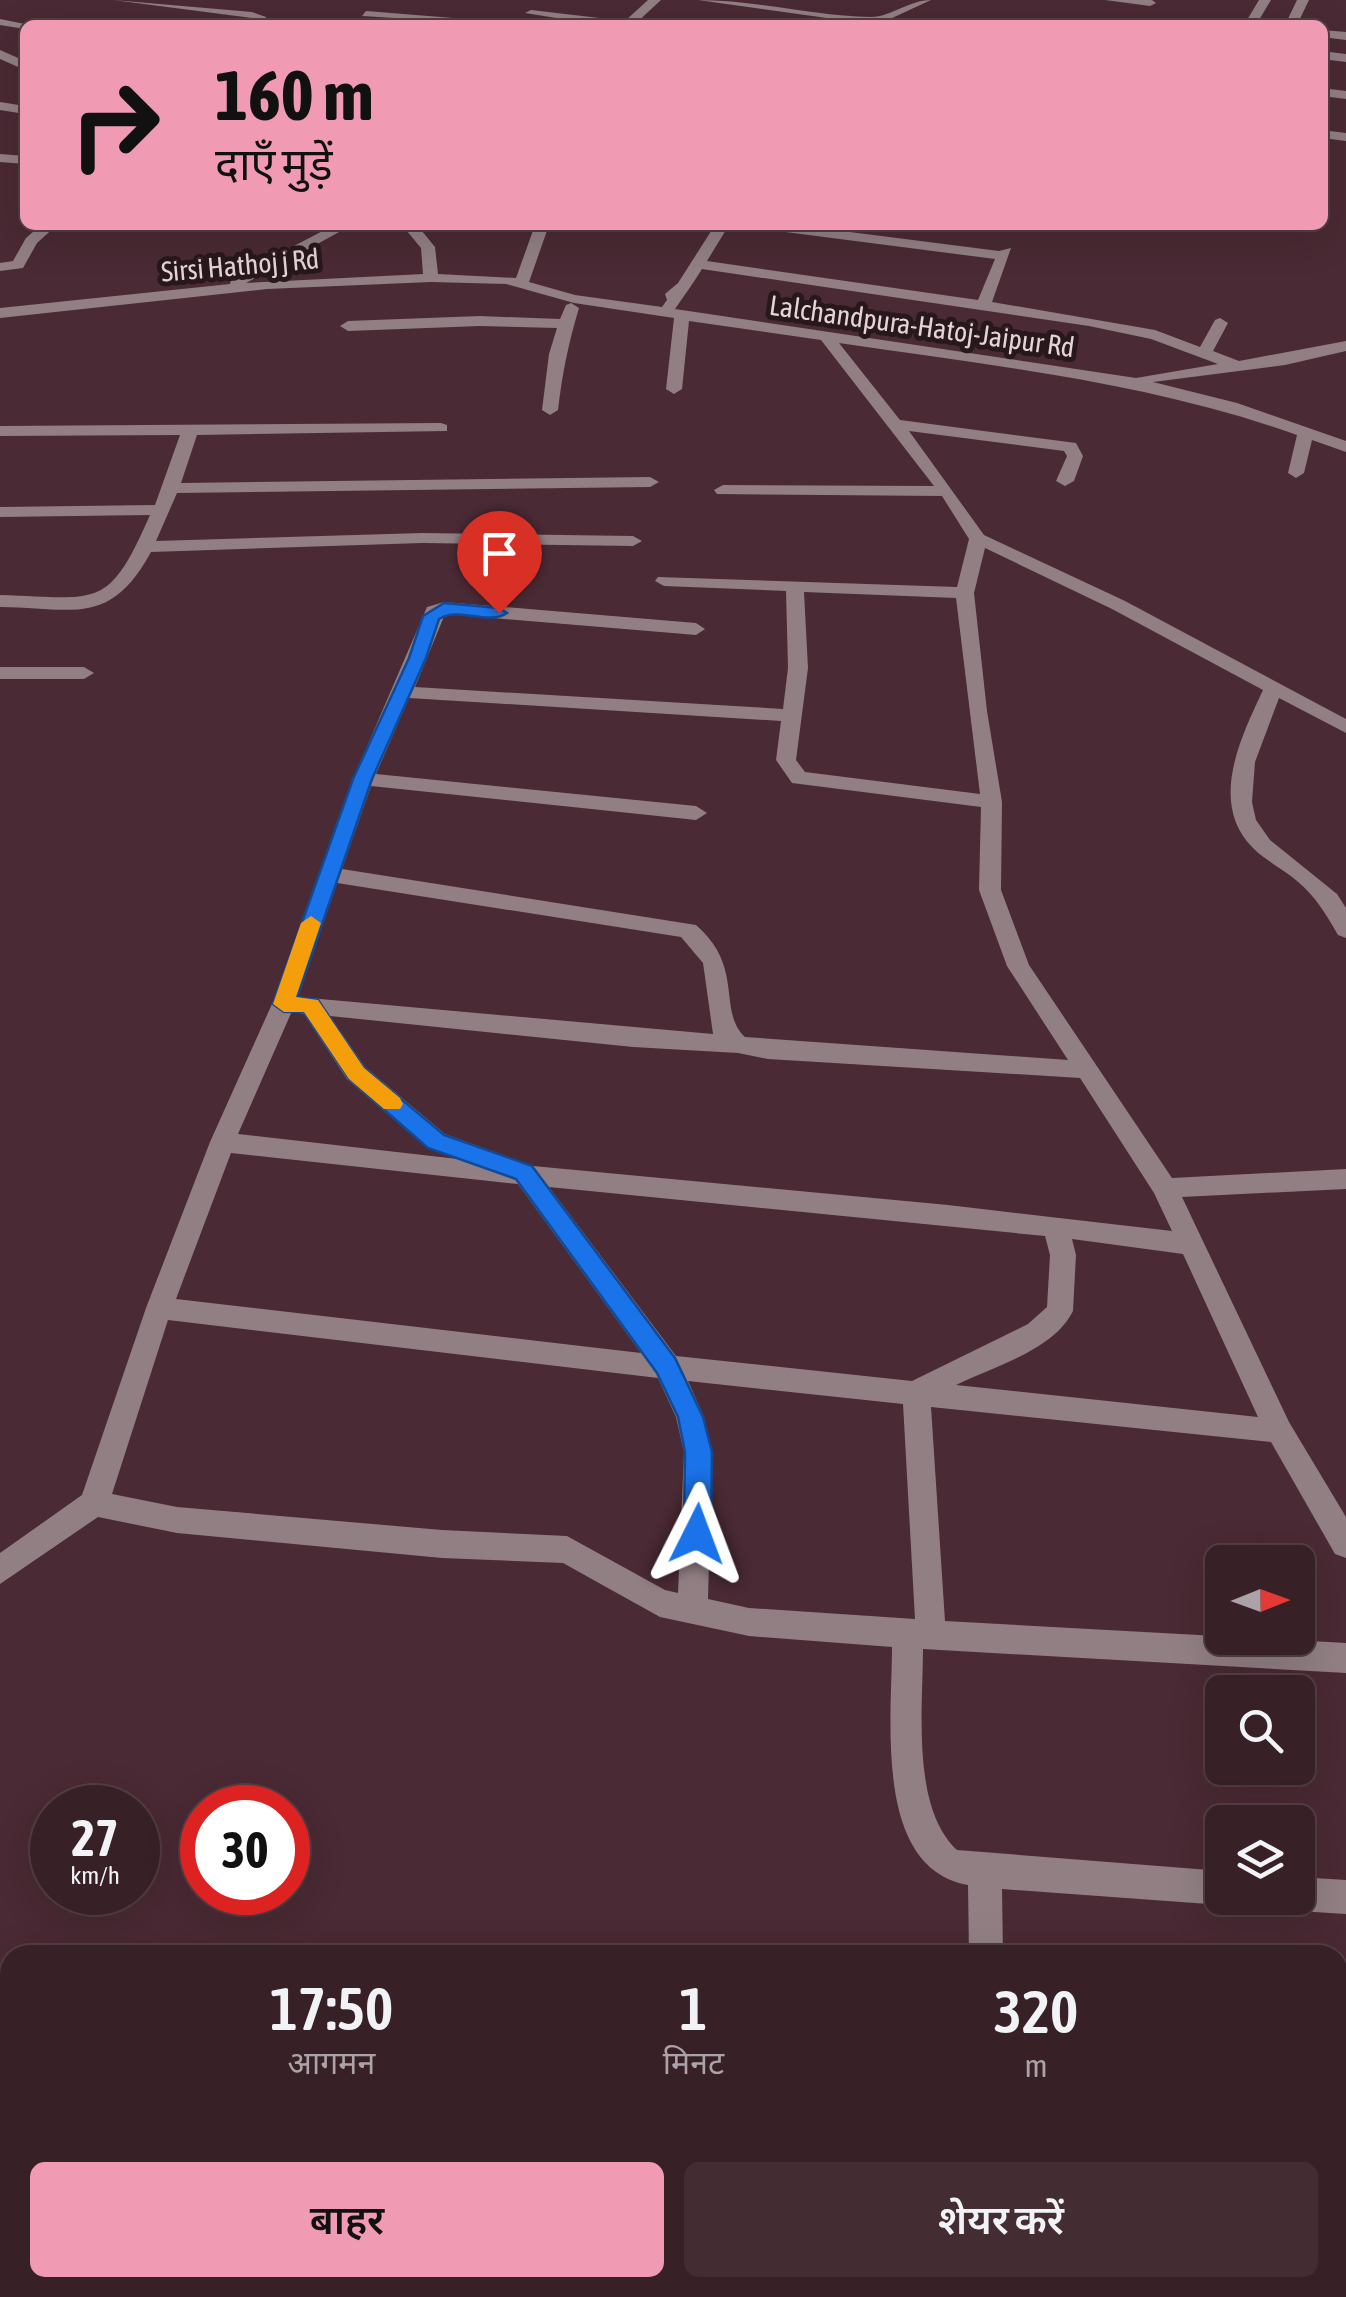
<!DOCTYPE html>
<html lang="hi">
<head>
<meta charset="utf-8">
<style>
  :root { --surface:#382027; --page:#432d33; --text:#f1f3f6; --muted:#aba3a7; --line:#523e44; --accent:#f19ab4 }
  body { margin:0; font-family:"Asap Condensed","Noto Sans Devanagari",sans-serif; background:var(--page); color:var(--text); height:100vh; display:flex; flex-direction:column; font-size:38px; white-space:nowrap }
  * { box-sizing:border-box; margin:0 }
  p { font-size:32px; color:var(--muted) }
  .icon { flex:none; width:55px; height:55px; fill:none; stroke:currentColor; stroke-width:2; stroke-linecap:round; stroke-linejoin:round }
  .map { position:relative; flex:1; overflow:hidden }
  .drawer { position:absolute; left:0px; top:1945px; width:1348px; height:352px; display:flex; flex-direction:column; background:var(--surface); border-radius:30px 30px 0 0; box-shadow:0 10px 40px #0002,0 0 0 2px var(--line) }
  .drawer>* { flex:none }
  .guide { position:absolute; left:20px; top:20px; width:1308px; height:210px; border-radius:15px; box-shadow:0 10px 40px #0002,0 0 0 2px var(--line); background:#f19ab4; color:#111; overflow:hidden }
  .needle { width:65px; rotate:89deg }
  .fabs { position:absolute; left:1205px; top:1545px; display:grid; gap:20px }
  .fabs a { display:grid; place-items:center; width:110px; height:110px; border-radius:15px; background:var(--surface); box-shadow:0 10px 40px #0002,0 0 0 2px var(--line); font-size:50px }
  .speed { position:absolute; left:30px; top:1785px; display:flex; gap:20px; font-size:50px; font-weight:700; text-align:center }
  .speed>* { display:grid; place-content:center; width:130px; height:130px; border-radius:50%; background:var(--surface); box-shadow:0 10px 40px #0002,0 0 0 2px var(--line); line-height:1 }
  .speed small { font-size:25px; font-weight:400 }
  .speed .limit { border:15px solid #d22; background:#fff; color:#111 }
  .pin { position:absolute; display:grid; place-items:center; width:85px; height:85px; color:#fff; margin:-102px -42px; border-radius:50% 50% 50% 0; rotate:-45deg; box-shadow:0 0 10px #0007 }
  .pin .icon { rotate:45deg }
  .me { position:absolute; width:110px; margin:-55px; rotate:3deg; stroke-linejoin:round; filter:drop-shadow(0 0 8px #0008) }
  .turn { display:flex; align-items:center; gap:35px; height:210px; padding:0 30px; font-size:45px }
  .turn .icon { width:130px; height:130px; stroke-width:2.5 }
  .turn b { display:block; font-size:70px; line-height:85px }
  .eta { display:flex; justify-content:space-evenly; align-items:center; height:170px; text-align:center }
  .eta b { font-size:60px; font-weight:600; line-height:70px }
  .primary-button { display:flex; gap:20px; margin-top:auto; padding:20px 30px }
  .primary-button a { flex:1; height:115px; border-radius:15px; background:var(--accent); color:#111; font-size:40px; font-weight:600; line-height:115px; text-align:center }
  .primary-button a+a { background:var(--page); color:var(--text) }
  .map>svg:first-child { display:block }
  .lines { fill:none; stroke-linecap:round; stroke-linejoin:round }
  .minor { fill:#917f84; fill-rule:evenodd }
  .route { fill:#1a73e8; stroke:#114b97; stroke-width:2.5 }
  .slow { fill:#f59e0b }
  .labels { text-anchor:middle; stroke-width:10; stroke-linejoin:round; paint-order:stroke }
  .far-street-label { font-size:28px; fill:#e7d2d7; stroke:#27181c }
</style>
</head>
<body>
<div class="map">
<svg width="1346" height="2297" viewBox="0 0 1346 2297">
  <rect width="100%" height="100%" fill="#4a2a34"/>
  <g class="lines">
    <path class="minor" d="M113,0L252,12L266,17L264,25H252V18Z
      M648,0H661L634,25H600L525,13L531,10L625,21Z
      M698,0C756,0 813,16 871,17C891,17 909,0 931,0L877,25Z
      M1105,0H1152L1156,3L1150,6Z
      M1259,0H1271L1256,25H1244Z
      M1297,0H1309L1297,25H1285Z
      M366,11L503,22L509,25L362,16Z
      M0,19L30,25H25V29L0,25Z
      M1322,30L1346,32V40L1322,37Z
      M0,50L25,61V70L0,59Z
      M1322,51L1346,54V62L1322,59Z
      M1322,88L1346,91V99L1322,96Z
      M0,102L25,106V114L0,110Z
      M1322,130L1346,133V141L1322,138Z
      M0,154L25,156V164L0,162Z
      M41,225H57L37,243L23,268L0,271V263L13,261L26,238Z
      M334,225H352L246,283L423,274L421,248L402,225H417L435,247L438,274L516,278L535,225H549L529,282L575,295L662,307L667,300L665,294L678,283L715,225H729L707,261L978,300L995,259L762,229L755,225H795L999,251L1011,248L992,302L1155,330L1200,347L1215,320L1220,318L1228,323L1213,351L1239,361L1346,341V351L1285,365L1153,382L1237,403L1346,441V452L1312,440L1304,473L1296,478L1288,473L1297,435C1149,382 994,366 839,343L900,420L1076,443L1083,456L1074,481L1065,486L1056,481L1067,456L1064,451L909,431L984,535L1125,601L1346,719V733L1279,698L1255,762L1252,802L1256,820L1270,840L1337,894L1346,908V938L1338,935C1326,914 1316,897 1297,881C1283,869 1266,861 1253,848C1208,803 1241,737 1263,690L1112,609L985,548L974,593L987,711L1002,802L1001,890L1029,965L1172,1178L1346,1169V1189L1182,1197L1289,1422L1346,1517V1558L1335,1554L1271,1442L931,1407L945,1621L1346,1643V1673L923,1649C923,1708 911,1807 957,1850L1222,1871V1898L1234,1900L1222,1905L1002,1889L1003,1955H969L968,1885C873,1868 892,1719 892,1647L749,1636L660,1617L563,1563L442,1558L177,1533L98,1517L0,1584V1553L82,1495L146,1308L210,1142L272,1004L353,779L427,607L444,602L696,623L705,629L696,635L445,614L415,687L783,709L788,668L786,591L664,586L655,581L658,577L957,587L969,539L942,496L717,494L714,490L723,485L934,486L821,340L689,321L682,389L674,394L666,389L674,318L574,303L506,284L431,282L267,289L0,318V308L230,284L231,279ZM702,269L1089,326L1151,339L1218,364L1136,378L675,309C684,296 692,285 702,269ZM804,592L956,598L980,794L805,772L796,760L808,668ZM409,698L781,721L776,760L792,783L981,807L979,890L1007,966L1068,1060L745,1037C717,1011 745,967 696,925L342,869L371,786L696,820L707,813L696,806L376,774ZM337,883L681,937L703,963L713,1034L298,997ZM292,1011L304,1014L347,1079L427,1148L458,1159L238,1134ZM330,1016L633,1047L738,1053L768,1059L1080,1078L1154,1193L1172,1231L948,1205L533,1166L445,1134L365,1067ZM231,1153L518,1184L641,1353L176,1299ZM549,1187L1045,1236L1050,1255L1047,1307L1028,1324L912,1381L676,1356ZM1072,1239L1183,1254L1258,1417L956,1385C993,1367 1054,1350 1073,1311L1076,1255ZM168,1320L658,1378L676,1417L684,1452L678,1593L665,1590L567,1536L442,1530L177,1507L112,1494ZM688,1381L903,1404L915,1619L749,1608L708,1599L712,1452L704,1417Z
      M571,303L579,308C569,341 562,374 558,410L550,415L542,410L549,354L557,328L480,326L348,331L340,326L348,321L480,316L560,319L566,305Z
      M441,423L447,425V431L197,435L181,483L650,477L659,482L650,487L177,493L156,541L422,533L633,536L642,541L633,546L422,543L151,552C110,627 74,608 0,607V595C99,598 108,611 150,515L0,517V507L155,505L180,435L0,436V426Z
      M0,667H84L94,673L84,679H0Z
      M1298,1877L1346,1880V1914L1298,1911L1286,1906L1283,1898H1298Z
      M1338,2158L1346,2159V2197L1338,2195Z
      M665,2288H707L704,2297H661Z"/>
  </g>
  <path class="route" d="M444,603L499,608L507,613C488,626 459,606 439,619L426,658L372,779L297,997L318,1000L364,1068L444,1135L532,1166L675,1358L703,1417L712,1452L711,1534L707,1542L697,1546L688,1542L684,1534L685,1452L678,1417L657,1373L516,1179L428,1148L349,1079L304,1012H284L273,1004L353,779L409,658L423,616Z"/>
  <path class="slow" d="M311,916L321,923L296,997L318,1000L364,1068L400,1098L403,1104L400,1109H384L349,1079L304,1012H284L273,1004L301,923Z"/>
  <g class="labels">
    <g class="far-street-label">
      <text transform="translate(240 265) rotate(-5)" y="10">Sirsi Hathoj j Rd</text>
      <text transform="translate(922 326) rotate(8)" y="10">Lalchandpura-Hatoj-Jaipur Rd</text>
    </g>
  </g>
</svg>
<div class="fabs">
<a><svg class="needle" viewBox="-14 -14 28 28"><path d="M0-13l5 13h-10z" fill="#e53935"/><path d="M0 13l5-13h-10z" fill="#aba3a7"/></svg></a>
<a><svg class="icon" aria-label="search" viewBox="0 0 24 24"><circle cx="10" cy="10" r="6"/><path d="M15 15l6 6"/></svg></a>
<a><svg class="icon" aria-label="layers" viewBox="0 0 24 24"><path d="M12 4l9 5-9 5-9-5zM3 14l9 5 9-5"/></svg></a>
</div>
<div class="speed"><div>27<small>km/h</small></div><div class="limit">30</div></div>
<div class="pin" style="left:499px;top:613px;background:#d93025"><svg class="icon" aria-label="arrive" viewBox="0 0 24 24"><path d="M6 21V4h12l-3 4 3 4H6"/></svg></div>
<svg class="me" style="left:697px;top:1534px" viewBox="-20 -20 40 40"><path d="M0-17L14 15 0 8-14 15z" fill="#1a73e8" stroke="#fff" stroke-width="4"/></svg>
<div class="guide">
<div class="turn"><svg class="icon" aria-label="right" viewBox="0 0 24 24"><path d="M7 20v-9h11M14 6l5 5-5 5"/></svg><div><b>160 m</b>दाएँ मुड़ें</div></div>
</div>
<section class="drawer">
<div class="eta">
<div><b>17:50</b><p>आगमन</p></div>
<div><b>1</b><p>मिनट</p></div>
<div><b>320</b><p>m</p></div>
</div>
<div class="primary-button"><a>बाहर</a><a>शेयर करें</a></div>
</section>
</div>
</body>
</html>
